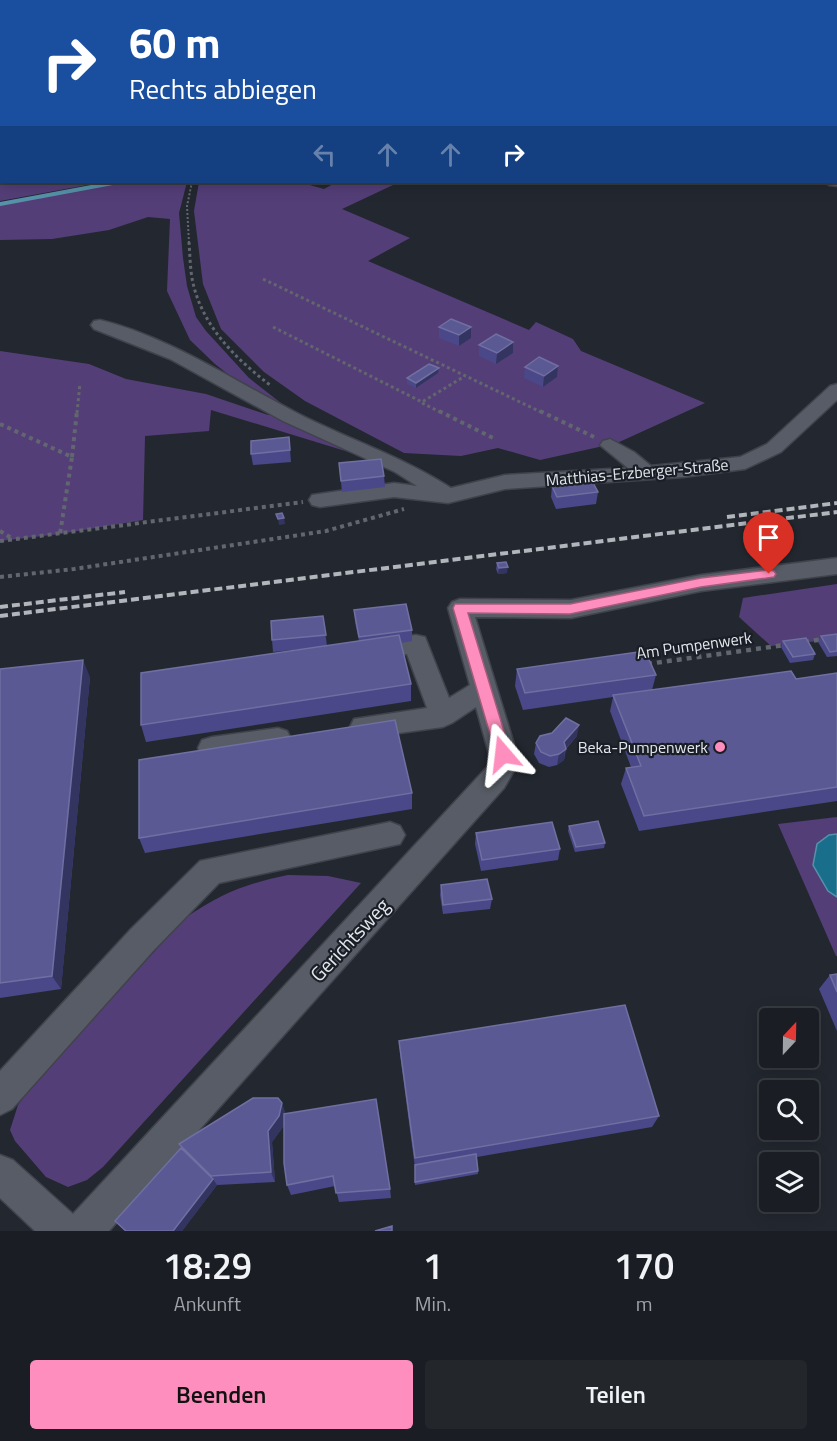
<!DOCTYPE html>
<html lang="de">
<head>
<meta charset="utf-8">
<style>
  :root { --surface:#1a1e24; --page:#23272c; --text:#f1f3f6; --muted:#9fa2a6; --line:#383c41; --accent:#fe8ebd }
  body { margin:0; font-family:"Titillium Web",sans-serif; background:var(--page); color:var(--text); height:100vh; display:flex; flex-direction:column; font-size:22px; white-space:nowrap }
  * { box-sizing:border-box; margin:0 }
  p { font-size:20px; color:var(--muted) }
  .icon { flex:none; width:33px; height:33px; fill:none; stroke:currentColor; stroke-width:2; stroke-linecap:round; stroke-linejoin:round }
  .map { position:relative; height:1231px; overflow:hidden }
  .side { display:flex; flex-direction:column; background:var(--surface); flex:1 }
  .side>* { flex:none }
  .top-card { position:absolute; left:0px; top:0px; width:837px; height:183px; box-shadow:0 3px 15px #0003,0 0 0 2px var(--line); background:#1a4fa0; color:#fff; overflow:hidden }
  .needle { width:39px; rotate:22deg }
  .buttons { position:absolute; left:759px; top:1008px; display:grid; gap:12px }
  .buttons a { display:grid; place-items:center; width:60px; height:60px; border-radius:6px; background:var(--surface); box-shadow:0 3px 15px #0003,0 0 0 2px var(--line); font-size:30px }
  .pin { position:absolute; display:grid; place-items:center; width:51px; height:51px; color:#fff; margin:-62px -26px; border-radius:50% 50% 50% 0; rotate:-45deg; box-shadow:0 0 6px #0007 }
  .pin .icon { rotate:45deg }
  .me { position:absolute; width:66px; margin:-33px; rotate:343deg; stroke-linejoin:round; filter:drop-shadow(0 0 4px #0008) }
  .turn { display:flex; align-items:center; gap:21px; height:126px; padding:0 30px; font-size:27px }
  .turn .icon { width:78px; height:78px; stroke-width:2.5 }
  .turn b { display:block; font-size:42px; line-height:51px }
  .lanes { display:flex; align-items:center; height:57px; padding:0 30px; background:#0003; justify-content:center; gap:30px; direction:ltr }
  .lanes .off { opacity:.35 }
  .eta { display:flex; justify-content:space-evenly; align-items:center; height:102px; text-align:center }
  .eta b { font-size:36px; font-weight:600; line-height:42px }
  .action { display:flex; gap:12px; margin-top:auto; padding:12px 30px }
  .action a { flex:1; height:69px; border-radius:6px; background:var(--accent); color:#111; font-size:24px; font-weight:600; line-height:69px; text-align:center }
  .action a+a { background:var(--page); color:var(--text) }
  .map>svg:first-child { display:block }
  .green { fill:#543e78 }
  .water { fill:#196e8c; stroke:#5692a9; stroke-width:1.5 }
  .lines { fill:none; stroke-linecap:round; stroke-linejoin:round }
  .stream-far1 { stroke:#5692a9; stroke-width:3 }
  .stream { stroke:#5692a9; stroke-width:4 }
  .minor-casing { stroke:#40434b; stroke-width:3 }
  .major-casing { stroke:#40434b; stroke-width:3 }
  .path-far4 { stroke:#62666e; stroke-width:1.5; stroke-dasharray:2 2; stroke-linecap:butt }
  .path-far3 { stroke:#62666e; stroke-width:2; stroke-dasharray:2 2; stroke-linecap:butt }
  .path-far2 { stroke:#62666e; stroke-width:3; stroke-dasharray:3 3; stroke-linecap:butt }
  .path-far1 { stroke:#62666e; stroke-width:4; stroke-dasharray:4 4; stroke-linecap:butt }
  .path { stroke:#62666e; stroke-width:4.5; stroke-dasharray:5 5; stroke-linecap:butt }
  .minor { fill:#575c66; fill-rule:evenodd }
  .major { fill:#517ea4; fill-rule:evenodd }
  .rail { stroke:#b2b6bc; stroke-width:4; stroke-dasharray:8 4; stroke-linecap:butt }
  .wall { fill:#4a4888 }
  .shaded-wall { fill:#343461 }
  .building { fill:#5b5993; stroke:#706fa1; stroke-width:1.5 }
  .route { fill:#fe8ebd; stroke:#a55c7b; stroke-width:1.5 }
  .poi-dot { fill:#fe8ebd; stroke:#1a1e26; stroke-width:2 }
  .labels { text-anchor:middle; stroke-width:4.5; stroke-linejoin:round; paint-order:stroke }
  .street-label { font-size:16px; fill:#e3e6ec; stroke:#1a1e26 }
  .poi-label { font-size:16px; fill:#e3e6ec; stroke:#1a1e26; text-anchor:end }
  .near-street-label { font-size:20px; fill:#e3e6ec; stroke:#1a1e26 }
</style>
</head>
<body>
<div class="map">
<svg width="837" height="1231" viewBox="0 0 837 1231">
  <rect width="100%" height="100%" fill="#232830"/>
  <path class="green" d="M0,178L2,182H104L0,201Z
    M119,182H187L179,213L183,258L187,286L196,317L206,331L249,378L286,407L383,454L352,453L211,410L209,431L145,436L143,520L60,534L0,541V351L89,364L126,379L206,394L268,415L279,408L248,390L215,364L190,340L167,291L170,219L148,217L109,230L52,239L0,240V204Z
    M199,182H299L324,189L337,182H383L393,185L342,209L410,238L368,261L529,330L536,322L573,339L581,351L705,403L617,443L540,460L498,448L461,456L404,453L305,401L264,372L221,329L203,284L194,211Z
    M837,584V639L771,646L739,617L743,598Z
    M837,817V956H836L778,824Z
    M288,875L328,876L361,883L103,1167L87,1180L68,1187L46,1177L15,1141L10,1130L18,1105L30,1088L185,918C223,893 244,884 288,875Z"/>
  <path class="water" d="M837,834V897L828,891L813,865L817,844L829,835Z"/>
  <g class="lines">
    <path class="stream-far1" d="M515,2L521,0"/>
    <path class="stream" d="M0,204L118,182"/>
    <defs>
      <path id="minor" d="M0,0L6,2H2V6Z
        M355,0H366L353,2Z
        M684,0H694L683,2Z
        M0,116H2V124H0Z
        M836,178L837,186L829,185L827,182H836Z
        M100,320C167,336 233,380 295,412C347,439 402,456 451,488L505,475L628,468L600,445L603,441L610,439L634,452L651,466L740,457L767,444L830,386L837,384V400L781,452L745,469L683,477L505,489L448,503L394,497L320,507L312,505L309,500L312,495L394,483L417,486L395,472L283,421L170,359L94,329L91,325L94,321Z
        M837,558V574L701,591L571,618L475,617L517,754L515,769L504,788L109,1231H35L0,1198V1155L13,1160L73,1214L488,766L489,754L476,707L452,723L443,727L363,738L354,735L350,727L354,719L427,708L407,654L370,658L361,656L358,649L361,642L416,635L425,637L449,698L470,685L448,608L452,602L460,599L571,600L701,575Z
        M278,728L287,731L291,739L287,747L278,750L212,759L202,756L198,748L202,740L212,737Z
        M390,822L400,826L405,835L400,844L219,883L153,951L12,1109L0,1115V1071L131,929L200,861Z"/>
      <path id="major" d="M591,0H612L613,2H592Z
        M836,30H837V39H836Z"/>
    </defs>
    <use href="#minor" class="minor-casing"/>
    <use href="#major" class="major-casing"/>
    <path class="path-far4" d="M525,2L531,0"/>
    <path class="path-far3" d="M189,243L187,206L192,182"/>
    <path class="path-far2" d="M189,242C190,255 190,270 193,283C203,327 236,359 270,385
      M263,279L543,413
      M273,327L422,402L465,376
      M422,403L442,413
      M77,413L80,383"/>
    <path class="path-far1" d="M439,411L495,439
      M540,411L594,437
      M0,424L72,457L60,534
      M72,457L77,411
      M0,531L13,539
      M0,541L303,502
      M0,577L74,569L326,531L404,509"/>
    <path class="path" d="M804,642L824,639
      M647,664L785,645"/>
    <use href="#minor" class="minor"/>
    <use href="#major" class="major"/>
    <path class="rail" d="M727,517L837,503
      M0,607L125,592
      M0,616L837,512"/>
  </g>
  <path class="wall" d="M32,0H52V1L33,2Z
    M98,0H133L134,1H150V2H106Z
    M175,0H200L196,2H179Z
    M329,0H344V2H329Z
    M699,0H837V15H836V2H699Z
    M2,96V111H0V97Z
    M2,122V140H0V124Z
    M439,327L471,338L459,346L439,338Z
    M479,345L513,353L496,364L479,356Z
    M558,366L557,377L543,387L524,378L525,367Z
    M438,373L416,388L407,384V378Z
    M289,437L291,462L253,465L251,454Z
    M339,463L384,476L385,487L342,492Z
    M552,486L598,492L596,504L556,509L551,497Z
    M497,563L507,573L498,574L496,569Z
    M354,610L412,630V641L401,643L411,684V701L146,742L141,725L313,648L273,652L272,640L323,616L327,646L359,641L355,622Z
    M837,634V656L827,657L818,642L821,636Z
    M783,641L815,654L813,660L790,663L781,647Z
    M0,669L90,677L61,989L0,998Z
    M517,669L656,675L652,690L796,679L837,673V801L639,831L621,784L626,768L631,767L610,711L613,697L523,710L515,686Z
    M577,736L566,749L564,760L557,765L549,767L539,763L534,754L536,743Z
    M412,793V809L145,853L139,838Z
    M569,826L605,843L604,848L575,852L568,831Z
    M476,833L560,849L558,860L481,871L475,844Z
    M441,885L492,899L490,909L443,914L440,895Z
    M837,974V1031L819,989L830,975Z
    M399,1041L659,1116L652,1127L477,1157L478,1171V1174L415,1185V1168L400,1054Z
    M286,1113L390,1189L391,1198L339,1202L335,1186L291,1195L287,1185L284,1124L283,1127L272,1142L275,1182L217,1185L182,1231H125L115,1221L181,1148L179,1144Z"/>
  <path class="shaded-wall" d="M0,85H2V95H0Z
    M471,327V338L459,346V335Z
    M513,342V353L496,364L497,353Z
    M558,366L557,377L543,387L544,376Z
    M439,368L438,373L416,388V383Z
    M284,518L285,524L279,525L278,519Z
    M508,567L507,573L498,574L499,568Z
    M83,660L90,677L61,989L52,976Z
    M579,725L577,736L565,749L564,760L557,765L559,754L564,742Z
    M282,1103L286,1114L283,1127L272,1142L275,1182L271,1172L268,1131Z
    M213,1179L217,1185L182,1231H173Z"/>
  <path class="building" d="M53,0H70L66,2Z
    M136,0H146L150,1L148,2H132Z
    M207,0H224L221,2H203Z
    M746,0H837V7H836V2H746Z
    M451,319L471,327L459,335L439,327Z
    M496,334L513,342L497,353L479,345Z
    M539,357L558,366L544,376L525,367Z
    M429,364L439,368L416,383L407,378Z
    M289,437L290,450L251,454V441Z
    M381,459L384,476L341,481L339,463Z
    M592,481L598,492L557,497L552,486Z
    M282,513L284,518L278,519L276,514Z
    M506,562L508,567L499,568L497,563Z
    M406,604L412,630L359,637L354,610Z
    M323,616L326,635L272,640L271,621Z
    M837,634V651L830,652L821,636Z
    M399,635L411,684L141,725V673Z
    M806,638L815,654L793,657L783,641Z
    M645,651L656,675L525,693L517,669Z
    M83,660L52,976L0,983V669Z
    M791,671L796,679L837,673V787L644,816L626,768L641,766L613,695Z
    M566,718L579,725L564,742L566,749L559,754L550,756L541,752L536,743L540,736L552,733Z
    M395,720L412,793L139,838V760Z
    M598,821L605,843L576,847L569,826Z
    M552,822L560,849L482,860L476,833Z
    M487,879L492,899L443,905L441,885Z
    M837,974V992L830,975Z
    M625,1005L659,1116L415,1158L399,1041Z
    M253,1098H278L282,1103L279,1116L268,1131L271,1172L211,1176L179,1144Z
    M376,1099L390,1189L336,1193L333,1176L287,1185L284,1163V1114Z
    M181,1148L213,1179L173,1231H126L115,1221Z
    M476,1154L478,1171L415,1182V1165Z
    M392,1226V1231H375Z"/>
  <path class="route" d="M769,570L774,571L776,574L774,577L701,587L570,614L468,613L511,754L508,758L503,760L497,758L453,608L455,604H570L701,578Z"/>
  <circle class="poi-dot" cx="720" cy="747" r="6"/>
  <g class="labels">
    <g class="street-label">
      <text transform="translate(637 472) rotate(-5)" y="6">Matthias-Erzberger-Straße</text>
      <text transform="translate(694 645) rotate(-8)" y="6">Am Pumpenwerk</text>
    </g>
    <g class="poi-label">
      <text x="708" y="753">Beka-Pumpenwerk</text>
    </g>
    <g class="near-street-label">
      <text transform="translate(350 940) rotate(-47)" y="7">Gerichtsweg</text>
    </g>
  </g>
</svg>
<div class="buttons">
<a><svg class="needle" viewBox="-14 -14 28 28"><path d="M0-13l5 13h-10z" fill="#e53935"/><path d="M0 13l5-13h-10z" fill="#9fa2a6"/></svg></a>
<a><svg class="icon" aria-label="search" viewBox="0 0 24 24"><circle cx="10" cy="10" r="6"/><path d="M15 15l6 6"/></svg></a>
<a><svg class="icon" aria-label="layers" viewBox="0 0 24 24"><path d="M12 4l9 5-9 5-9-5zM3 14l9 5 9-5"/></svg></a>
</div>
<div class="pin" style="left:769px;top:574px;background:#d93025"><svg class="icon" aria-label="arrive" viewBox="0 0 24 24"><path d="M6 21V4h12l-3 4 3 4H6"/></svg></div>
<svg class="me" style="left:503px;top:754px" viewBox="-20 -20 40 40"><path d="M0-17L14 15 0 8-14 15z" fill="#fe8ebd" stroke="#fff" stroke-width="4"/></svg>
<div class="top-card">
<div class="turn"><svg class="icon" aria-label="right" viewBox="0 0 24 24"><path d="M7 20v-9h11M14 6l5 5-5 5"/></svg><div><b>60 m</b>Rechts abbiegen</div></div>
<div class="lanes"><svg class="icon off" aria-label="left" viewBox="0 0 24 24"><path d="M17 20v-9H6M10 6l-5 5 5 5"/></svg><svg class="icon off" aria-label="ahead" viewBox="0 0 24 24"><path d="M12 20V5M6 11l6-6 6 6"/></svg><svg class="icon off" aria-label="ahead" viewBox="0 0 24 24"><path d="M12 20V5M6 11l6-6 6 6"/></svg><svg class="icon" aria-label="right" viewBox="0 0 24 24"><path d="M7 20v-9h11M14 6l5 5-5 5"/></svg></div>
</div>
</div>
<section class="side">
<div class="eta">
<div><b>18:29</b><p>Ankunft</p></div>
<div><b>1</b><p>Min.</p></div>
<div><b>170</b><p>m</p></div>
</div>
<div class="action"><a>Beenden</a><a>Teilen</a></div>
</section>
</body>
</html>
